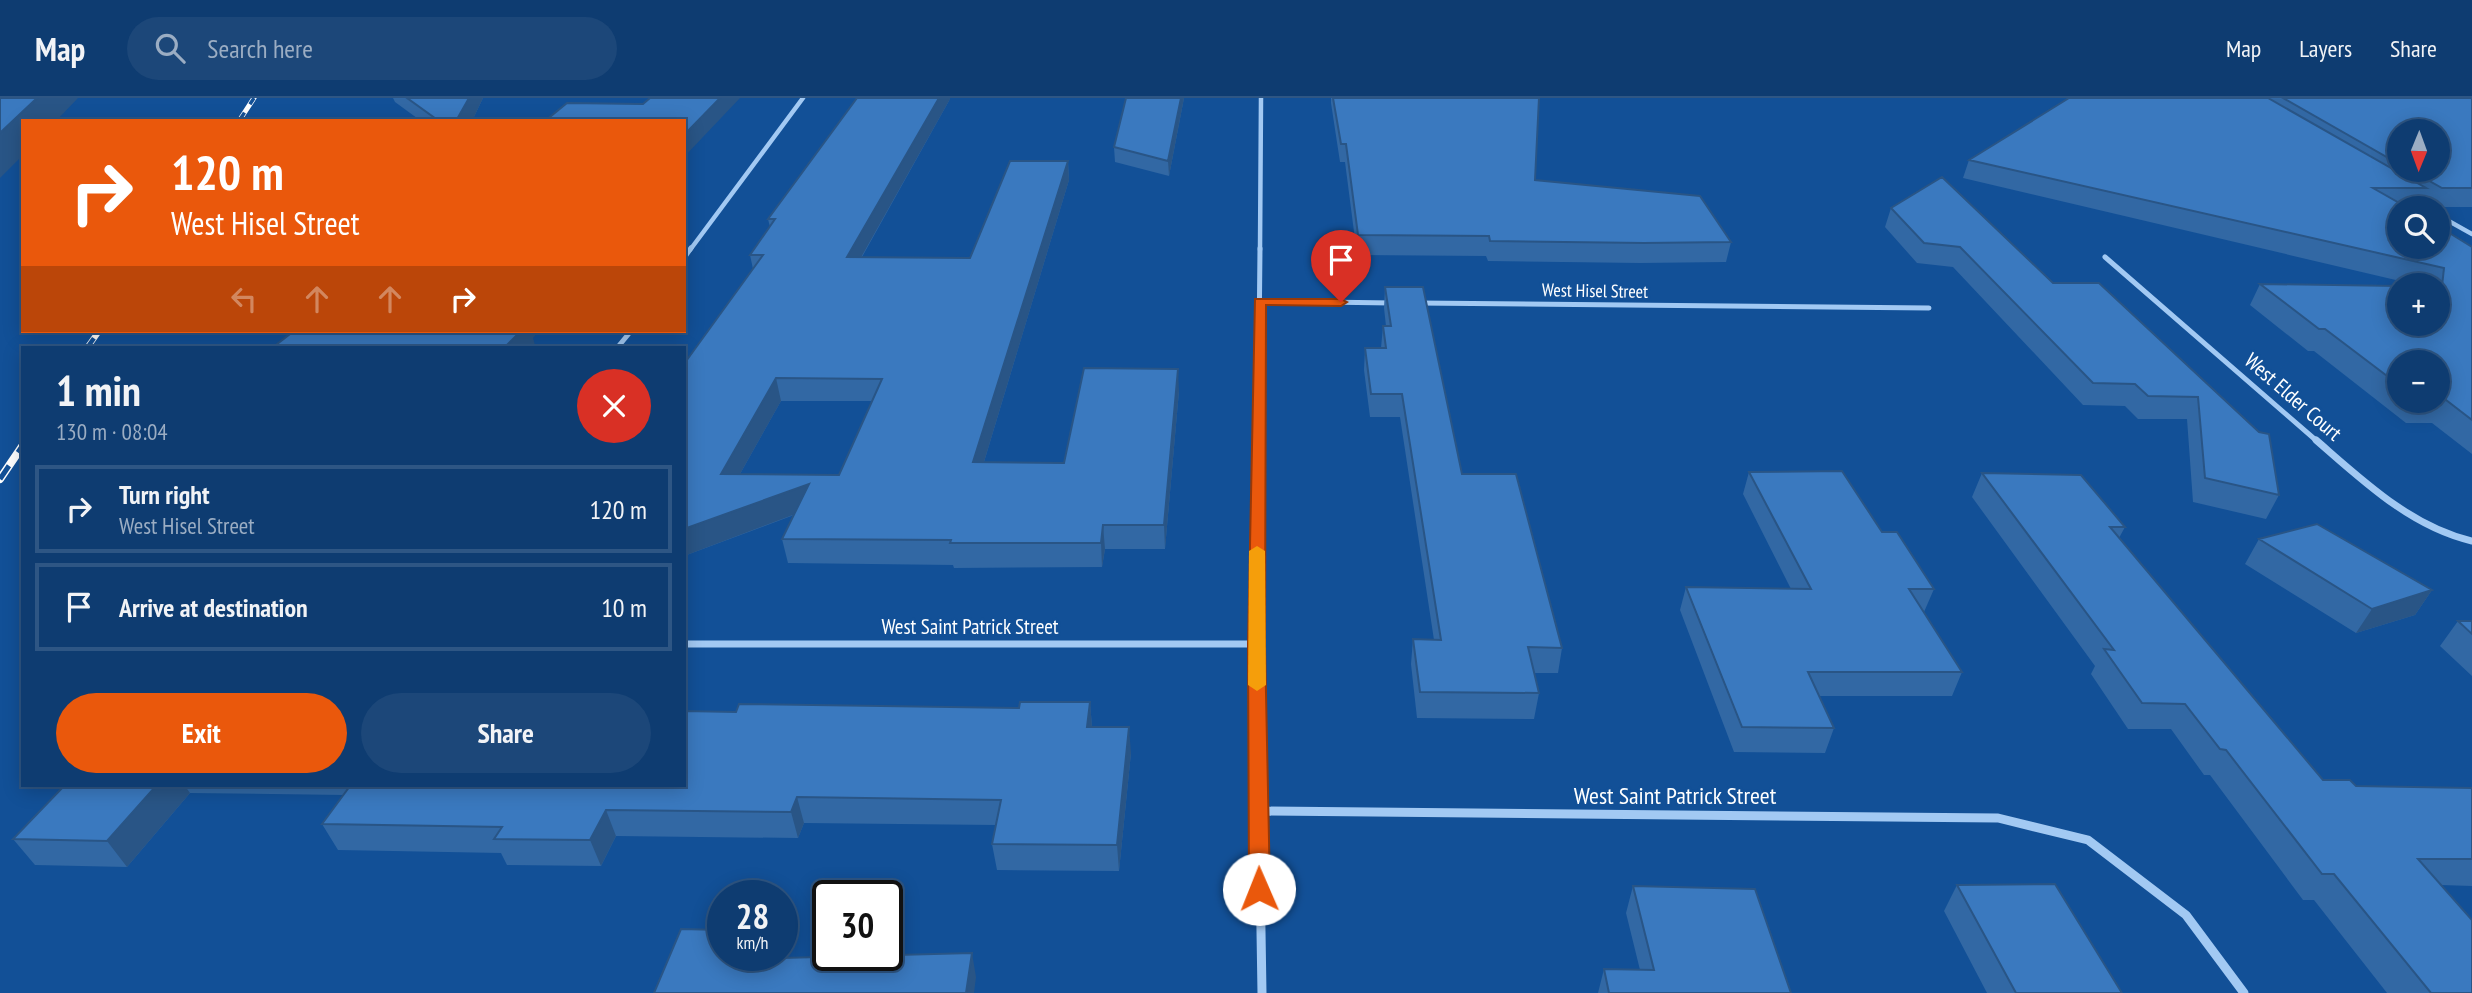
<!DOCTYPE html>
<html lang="en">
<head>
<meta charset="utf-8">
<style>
  :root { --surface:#0e3c71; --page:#1c4779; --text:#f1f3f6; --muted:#9badc3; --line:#2e5684; --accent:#ea580c }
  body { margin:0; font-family:"PT Sans Narrow",sans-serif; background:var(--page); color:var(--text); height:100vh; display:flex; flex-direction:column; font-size:26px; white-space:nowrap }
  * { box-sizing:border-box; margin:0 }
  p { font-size:23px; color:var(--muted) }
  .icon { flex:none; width:38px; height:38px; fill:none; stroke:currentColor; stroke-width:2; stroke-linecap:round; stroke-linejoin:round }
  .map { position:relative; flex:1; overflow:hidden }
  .panel { position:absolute; left:21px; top:248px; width:665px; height:441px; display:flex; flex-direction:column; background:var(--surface); border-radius:0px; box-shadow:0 4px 18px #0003,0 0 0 2px var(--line) }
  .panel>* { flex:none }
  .top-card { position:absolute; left:21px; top:21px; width:665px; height:214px; border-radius:0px; box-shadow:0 4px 18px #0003,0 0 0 2px var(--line); background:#ea580c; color:#fff; overflow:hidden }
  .needle { width:46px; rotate:181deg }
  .tools { position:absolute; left:2387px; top:21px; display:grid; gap:14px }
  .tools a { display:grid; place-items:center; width:63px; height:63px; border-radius:50%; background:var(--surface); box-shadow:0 4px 18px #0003,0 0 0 2px var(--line); font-size:35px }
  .speed { position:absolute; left:707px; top:782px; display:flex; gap:14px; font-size:35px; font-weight:700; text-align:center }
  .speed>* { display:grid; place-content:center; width:91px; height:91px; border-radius:50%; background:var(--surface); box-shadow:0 4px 18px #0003,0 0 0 2px var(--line); line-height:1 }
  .speed small { font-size:18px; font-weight:400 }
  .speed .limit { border:4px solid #111; border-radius:10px; background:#fff; color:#111 }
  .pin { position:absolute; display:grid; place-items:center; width:60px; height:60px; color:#fff; margin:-72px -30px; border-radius:50% 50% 50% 0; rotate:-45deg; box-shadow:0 0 7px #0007 }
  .pin .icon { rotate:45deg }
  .me { position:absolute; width:77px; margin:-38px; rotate:359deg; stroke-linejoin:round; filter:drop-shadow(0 0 5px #0008) }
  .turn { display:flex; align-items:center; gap:24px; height:147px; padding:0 35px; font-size:32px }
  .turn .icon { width:91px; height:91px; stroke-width:2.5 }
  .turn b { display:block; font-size:49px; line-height:60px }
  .lanes { display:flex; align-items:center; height:66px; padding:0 35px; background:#0003; justify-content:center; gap:35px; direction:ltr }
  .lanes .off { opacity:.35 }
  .round { display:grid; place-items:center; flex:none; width:74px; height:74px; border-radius:37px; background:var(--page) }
  .head { display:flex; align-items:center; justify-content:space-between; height:119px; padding:0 35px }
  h1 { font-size:42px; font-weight:700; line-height:52px }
  .cta { display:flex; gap:14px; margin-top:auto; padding:14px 35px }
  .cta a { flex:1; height:80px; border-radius:42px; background:var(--accent); color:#fff; font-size:28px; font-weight:700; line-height:80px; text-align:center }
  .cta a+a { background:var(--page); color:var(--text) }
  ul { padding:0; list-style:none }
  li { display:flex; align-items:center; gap:21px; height:88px; margin:0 14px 10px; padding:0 21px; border:4px solid var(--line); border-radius:0px }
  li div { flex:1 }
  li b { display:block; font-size:26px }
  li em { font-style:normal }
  header { display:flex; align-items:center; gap:42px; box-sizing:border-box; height:98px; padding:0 35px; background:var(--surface); border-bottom:2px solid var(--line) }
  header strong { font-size:33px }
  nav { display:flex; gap:38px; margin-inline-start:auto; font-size:24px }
  .search { width:490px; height:63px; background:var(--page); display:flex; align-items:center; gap:18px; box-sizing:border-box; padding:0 24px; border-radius:38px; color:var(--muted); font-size:26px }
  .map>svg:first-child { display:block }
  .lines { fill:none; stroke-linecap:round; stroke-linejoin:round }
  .street-far3 { stroke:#a2c9f3; stroke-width:4.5 }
  .street-far2 { stroke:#a2c9f3; stroke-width:5 }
  .street-far1 { stroke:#a2c9f3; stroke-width:7 }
  .street { stroke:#a2c9f3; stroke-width:9 }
  .rail-far2-casing { stroke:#fff; stroke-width:5 }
  .rail-far1-casing { stroke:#fff; stroke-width:6 }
  .rail-casing { stroke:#fff; stroke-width:8 }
  .rail-far2 { stroke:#125097; stroke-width:3.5; stroke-dasharray:10; stroke-linecap:butt }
  .rail-far1 { stroke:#125097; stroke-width:4.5; stroke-dasharray:12; stroke-linecap:butt }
  .rail { stroke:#125097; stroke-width:5; stroke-dasharray:16; stroke-linecap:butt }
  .wall { fill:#3268a4; fill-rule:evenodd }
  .shaded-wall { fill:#295586 }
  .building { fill:#3a79bf; stroke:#295586; stroke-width:2; fill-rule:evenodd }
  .route { fill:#ea580c; stroke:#983908; stroke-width:2 }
  .slow { fill:#f59e0b }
  .labels { text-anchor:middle; stroke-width:5; stroke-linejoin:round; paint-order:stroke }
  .far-street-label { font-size:18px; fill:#fff; stroke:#125097 }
  .street-label { font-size:21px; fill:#fff; stroke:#125097 }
  .near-street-label { font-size:24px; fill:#fff; stroke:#125097 }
</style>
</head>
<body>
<header>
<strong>Map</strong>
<div class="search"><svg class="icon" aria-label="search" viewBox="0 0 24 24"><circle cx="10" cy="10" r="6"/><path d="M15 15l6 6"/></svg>Search here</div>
<nav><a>Map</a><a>Layers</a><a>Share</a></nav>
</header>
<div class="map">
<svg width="2472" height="895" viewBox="0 0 2472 895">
  <rect width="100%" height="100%" fill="#125097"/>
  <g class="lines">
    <path class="street-far3" d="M2409,100L2427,110
      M2438,117L2472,136
      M690,152L803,0
      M1260,152L1261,0"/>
    <path class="street-far2" d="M2105,159L2318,344
      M684,160L691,150
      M1260,203L1392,205
      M1418,205L1929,210
      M617,250L631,233
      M1258,344L1260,150"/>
    <path class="street-far1" d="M2316,342C2362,382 2411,429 2472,443
      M684,546H1256
      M1257,587L1258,342"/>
    <path class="street" d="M1257,586L1262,895
      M1258,713L1998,720L2088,742L2186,817L2244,895"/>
    <defs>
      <path id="rail-far2" d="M239,23L254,0"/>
      <path id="rail-far1" d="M87,250L99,233"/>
      <path id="rail" d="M0,381L23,347"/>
    </defs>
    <use href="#rail-far2" class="rail-far2-casing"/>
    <use href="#rail-far1" class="rail-far1-casing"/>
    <use href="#rail" class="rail-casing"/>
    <use href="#rail-far2" class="rail-far2"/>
    <use href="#rail-far1" class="rail-far1"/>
    <use href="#rail" class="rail"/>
  </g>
  <path class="wall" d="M393,0H483L472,23H421L395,4Z
    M1184,0L1169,78L1115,64L1114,49Z
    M1331,0H1539L1535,82L1731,144L1726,164L1640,165L1488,163L1486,158L1357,157L1345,64H1340L1331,5Z
    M2069,0H2472V109H2432L2419,102L2415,109H2405L2472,149V356L2432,325H2406L2314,253H2308L2250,207L2260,186L2438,226V187H2417L1963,80L1969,62ZM2399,33L2438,72H2399ZM2399,264L2438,303H2399Z
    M950,1L862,159L970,160L1068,63L1069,82L984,364L1064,365L1179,293L1165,451H1105L1102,469L954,470L953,467L788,465L782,441L794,417L684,458L753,171L750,157L770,129L768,121ZM781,303H872L839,377L740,376Z
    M1891,110L2053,185L2259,334L2279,397L2266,421L2193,404L2187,321H2138L2125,308L2083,307L1953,169L1917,165L1885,129Z
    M1385,189L1462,376L1562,550L1558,575H1534L1539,595L1534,621L1417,620L1411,566L1413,541L1434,542L1400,319H1370L1364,272L1365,250H1381L1383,228H1386L1384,210Z
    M1749,374L1882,434L1934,491L1924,514L1962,574L1952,598H1819L1834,630L1825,655L1734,654L1680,512L1686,489L1791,491L1743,396Z
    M1982,375L2125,429L2119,440L2323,682L2356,688L2472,690V788L2441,787L2472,895H2387L2314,802H2303L2210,677H2204L2171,631H2128L2091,576L2095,568L1972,399Z
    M2259,441L2432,492L2415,517L2356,535L2245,466Z
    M2458,523H2472V578L2440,548Z
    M1090,604L1092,629L1131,655L1119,773L997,772L992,746L996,727L804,725L798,740L616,738L601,768L507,767L501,755L338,752L322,726L344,697L190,695L127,769L35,767L13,741L64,688H684L736,614L1019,610Z
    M1957,787L2122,895H1987L1944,813Z
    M1633,788L1791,895H1598L1604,871L1640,872L1626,815Z"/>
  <path class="shaded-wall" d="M37,0H78L56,23H23V57L0,80V35Z
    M469,0H483L472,23H456Z
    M720,0H740L684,59V37Z
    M939,0H950V1L850,179L847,159Z
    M1181,0H1184L1169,78L1168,63Z
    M1068,63L1069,82L977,387L973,364Z
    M521,233H539L533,240L535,247L532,250H504Z
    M1178,271L1179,293L1165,451L1164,427Z
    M776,280L781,303L727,399L721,376Z
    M809,386L814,409L684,458V431Z
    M1103,427L1105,451L1102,469L1101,445Z
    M2432,492L2415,517L2356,535L2372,511Z
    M1090,604L1092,629H1087Z
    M1129,629L1131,655L1119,773L1117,747Z
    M156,688H185L190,695L127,769L107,743Z
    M797,699L804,725L798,740L791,714Z
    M606,712L616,738L601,768L590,742Z
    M972,855L976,879L974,895H966Z
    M739,858H757L747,885L738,861Z"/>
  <path class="building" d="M0,0H37L0,35Z
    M407,0H469L456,23H439Z
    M650,0H720L684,37V23H545L567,5L643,6Z
    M857,0H939L847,159L970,160L1010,63H1068L973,364L1064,365L1084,270L1178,271L1164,427H1103L1101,445H950L951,442L782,441L809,386L684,431V266L763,157H750L775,121H768ZM776,280L882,281L839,377L721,376Z
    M1126,0H1181L1168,63L1114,49Z
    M1333,0H1539L1535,82L1700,98L1731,144L1644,145L1490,143L1489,138L1358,137L1346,46H1341Z
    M2069,0H2268L2426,90H2373L2408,110H2399V149H2438V128L2472,149V322L2446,302H2438V264H2399V287L2325,231H2319L2260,186L2399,188V226H2438V188H2442L2444,170L1969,62Z
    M2283,0H2472V90H2442L2410,72H2438V33H2399V66Z
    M1942,79L2053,185H2099L2259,334L2269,336L2279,397L2205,380L2198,299L2148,298L2135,286L2093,285L1960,149L1924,145L1891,110Z
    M1385,189H1423L1462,376H1516L1562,550L1528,549L1539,595L1420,594L1413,541L1441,542L1402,296H1371L1365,250H1386L1383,228H1391Z
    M294,233H521L504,250H272Z
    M1842,373L1882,434H1897L1934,491H1909L1962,574H1808L1834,630L1742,629L1686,489L1811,491L1749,374Z
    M1982,375L2081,377L2125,429H2110L2323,682H2350L2356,688L2472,690V761H2418L2472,822V895H2431L2334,776H2322L2226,652L2220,651L2185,606L2142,605L2104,551L2114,552Z
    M2317,426L2432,492L2372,511L2259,441Z
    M2458,523H2472V536Z
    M1020,604H1090L1087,629H1129L1117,747L992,746L1001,702L797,699L791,714L606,712L590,742L494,741L502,729L322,726L350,688H684V613L736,614L739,606L1019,610Z
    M64,688H156L107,743L13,741Z
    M2055,786L2122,895H2016L1957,787Z
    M1633,788L1755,791L1791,895H1609L1604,871L1654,872Z
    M681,831L723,832V858H739L738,861L972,855L966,895H654Z"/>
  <path class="route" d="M1255,201H1341L1347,204L1341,208L1266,207L1265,546L1270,791L1267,797L1259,800L1252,797L1249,791L1248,546Z"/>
  <path class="slow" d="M1257,448L1265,453L1266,587L1257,593L1248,587L1249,453Z"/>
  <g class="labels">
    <g class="far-street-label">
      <text transform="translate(1595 193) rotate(1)" y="6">West Hisel Street</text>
    </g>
    <g class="street-label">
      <text transform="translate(2293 299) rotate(41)" y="7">West Elder Court</text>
      <text x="970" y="536">West Saint Patrick Street</text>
    </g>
    <g class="near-street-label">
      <text x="1675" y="706">West Saint Patrick Street</text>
    </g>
  </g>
</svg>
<div class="tools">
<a><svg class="needle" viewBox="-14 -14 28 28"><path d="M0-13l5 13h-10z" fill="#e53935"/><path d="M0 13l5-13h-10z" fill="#9badc3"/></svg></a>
<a><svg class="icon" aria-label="search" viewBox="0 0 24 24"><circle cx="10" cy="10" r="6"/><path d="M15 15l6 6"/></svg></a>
<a>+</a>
<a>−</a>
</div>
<div class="speed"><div>28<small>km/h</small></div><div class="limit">30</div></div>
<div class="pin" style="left:1341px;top:204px;background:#d93025"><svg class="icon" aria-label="arrive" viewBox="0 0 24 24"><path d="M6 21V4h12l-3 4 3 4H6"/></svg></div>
<svg class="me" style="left:1259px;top:791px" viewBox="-20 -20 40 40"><circle r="19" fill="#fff"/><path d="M0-13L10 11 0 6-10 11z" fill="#ea580c"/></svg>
<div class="top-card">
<div class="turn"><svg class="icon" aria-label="right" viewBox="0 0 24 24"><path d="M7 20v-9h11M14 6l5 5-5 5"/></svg><div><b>120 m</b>West Hisel Street</div></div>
<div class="lanes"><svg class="icon off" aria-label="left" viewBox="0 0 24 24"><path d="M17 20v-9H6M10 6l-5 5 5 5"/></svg><svg class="icon off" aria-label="ahead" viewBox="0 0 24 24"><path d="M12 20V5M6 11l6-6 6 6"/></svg><svg class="icon off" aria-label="ahead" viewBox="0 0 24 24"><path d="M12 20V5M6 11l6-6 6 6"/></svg><svg class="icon" aria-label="right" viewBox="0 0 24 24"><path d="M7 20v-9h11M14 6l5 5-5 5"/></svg></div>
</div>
<section class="panel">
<div class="head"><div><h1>1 min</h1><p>130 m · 08:04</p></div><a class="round" style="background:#d93025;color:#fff"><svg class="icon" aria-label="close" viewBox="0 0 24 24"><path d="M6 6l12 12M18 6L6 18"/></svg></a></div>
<ul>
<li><svg class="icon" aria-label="right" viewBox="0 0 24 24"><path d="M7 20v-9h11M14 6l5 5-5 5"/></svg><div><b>Turn right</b><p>West Hisel Street</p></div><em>120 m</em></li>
<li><svg class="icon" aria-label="arrive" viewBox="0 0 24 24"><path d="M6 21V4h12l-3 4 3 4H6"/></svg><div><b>Arrive at destination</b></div><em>10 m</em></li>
</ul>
<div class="cta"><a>Exit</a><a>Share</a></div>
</section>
</div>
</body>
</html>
